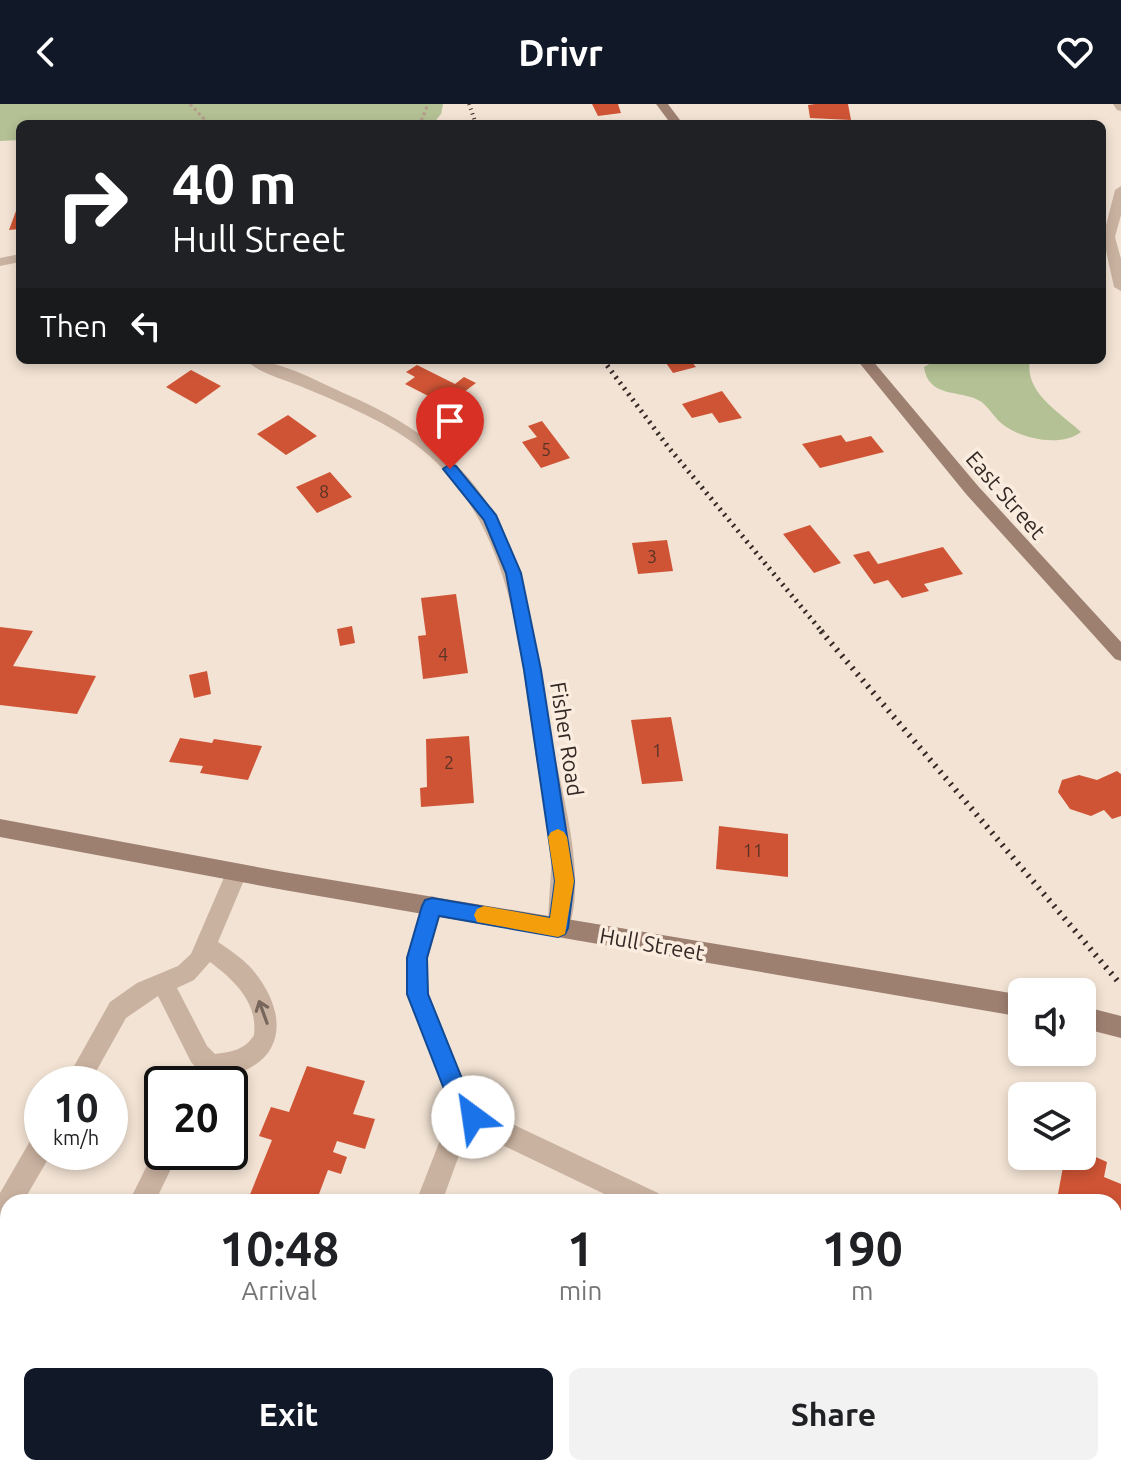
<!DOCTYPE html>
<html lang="en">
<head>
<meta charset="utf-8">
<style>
  :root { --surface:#fff; --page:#f2f2f2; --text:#202124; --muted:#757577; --accent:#111827 }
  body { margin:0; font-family:Ubuntu,sans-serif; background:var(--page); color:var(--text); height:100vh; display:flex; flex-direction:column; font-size:30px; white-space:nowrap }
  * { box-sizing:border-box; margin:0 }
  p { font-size:26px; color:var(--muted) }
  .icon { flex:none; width:44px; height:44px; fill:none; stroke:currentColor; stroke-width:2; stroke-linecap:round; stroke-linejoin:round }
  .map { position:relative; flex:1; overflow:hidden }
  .panel { position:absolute; left:0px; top:1090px; width:1122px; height:282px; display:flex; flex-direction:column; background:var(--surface); border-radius:24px 24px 0 0; box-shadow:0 4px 12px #0003 }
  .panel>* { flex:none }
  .hud { position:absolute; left:16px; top:16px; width:1090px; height:244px; border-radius:12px; box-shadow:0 4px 12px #0003; background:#202124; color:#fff; overflow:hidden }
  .tools { position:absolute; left:1008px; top:874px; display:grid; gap:16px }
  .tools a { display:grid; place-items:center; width:88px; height:88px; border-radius:12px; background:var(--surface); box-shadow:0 4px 12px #0003; font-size:40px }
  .speed { position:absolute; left:24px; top:962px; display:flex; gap:16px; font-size:40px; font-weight:700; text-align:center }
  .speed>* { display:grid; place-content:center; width:104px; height:104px; border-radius:50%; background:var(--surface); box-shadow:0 4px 12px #0003; line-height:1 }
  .speed small { font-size:20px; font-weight:400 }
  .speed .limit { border:4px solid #111; border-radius:12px; background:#fff; color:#111 }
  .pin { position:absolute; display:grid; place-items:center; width:68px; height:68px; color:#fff; margin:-82px -34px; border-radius:50% 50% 50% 0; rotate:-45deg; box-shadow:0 0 8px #0007 }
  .pin .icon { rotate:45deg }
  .me { position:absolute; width:88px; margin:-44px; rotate:329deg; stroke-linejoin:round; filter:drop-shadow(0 0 6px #0008) }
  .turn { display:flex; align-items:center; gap:28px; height:168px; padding:0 24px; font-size:36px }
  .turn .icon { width:104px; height:104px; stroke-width:2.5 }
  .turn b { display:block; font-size:56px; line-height:68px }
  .then { display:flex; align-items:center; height:76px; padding:0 24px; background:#0003; gap:16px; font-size:30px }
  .eta { display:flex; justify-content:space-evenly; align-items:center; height:136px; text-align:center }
  .eta b { font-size:48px; font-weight:700; line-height:56px }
  .primary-button { display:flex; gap:16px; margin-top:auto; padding:16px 24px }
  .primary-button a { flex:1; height:92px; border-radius:12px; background:var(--accent); color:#fff; font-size:32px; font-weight:700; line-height:92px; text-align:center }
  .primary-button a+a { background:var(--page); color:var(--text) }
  header { display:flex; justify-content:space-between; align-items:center; height:104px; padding:0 24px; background:var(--accent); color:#fff; font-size:36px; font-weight:700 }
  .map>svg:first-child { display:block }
  .green { fill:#b4c194 }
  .building { fill:#cf5435 }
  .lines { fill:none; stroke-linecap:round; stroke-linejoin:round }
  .path { stroke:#b69b8a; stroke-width:3; stroke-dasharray:3 3; stroke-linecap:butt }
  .lane { fill:#cab2a0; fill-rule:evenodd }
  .street { fill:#cab2a0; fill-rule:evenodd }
  .secondary { fill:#9e8071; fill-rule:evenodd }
  .rail-far2 { stroke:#332824; stroke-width:4; stroke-dasharray:1 4; stroke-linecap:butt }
  .rail-far1 { stroke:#332824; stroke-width:5; stroke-dasharray:2 5; stroke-linecap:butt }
  .rail { stroke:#332824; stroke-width:6; stroke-dasharray:2 6; stroke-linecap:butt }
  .oneway { stroke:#77665c }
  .route { fill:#1a73e8; stroke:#114b97; stroke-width:2 }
  .slow { fill:#f59e0b }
  .labels { text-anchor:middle; stroke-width:7; stroke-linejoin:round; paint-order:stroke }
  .number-label { font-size:18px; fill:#5a3328 }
  .street-label { font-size:22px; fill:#332824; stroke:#faede0 }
</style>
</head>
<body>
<header><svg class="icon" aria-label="back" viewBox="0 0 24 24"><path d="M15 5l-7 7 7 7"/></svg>Drivr<svg class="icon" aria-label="heart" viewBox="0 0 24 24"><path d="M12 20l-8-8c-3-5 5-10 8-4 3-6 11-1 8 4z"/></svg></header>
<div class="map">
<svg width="1121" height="1371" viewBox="0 0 1121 1371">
  <rect width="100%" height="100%" fill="#f2e3d4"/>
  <path class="green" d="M0,0H443L441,10L433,20H20V36L0,37Z
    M936,256H1030C1024,289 1060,308 1081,328C1061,344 1018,335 1000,318C993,312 987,300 978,296C960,286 928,294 924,263Z"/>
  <path class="building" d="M592,0H618L621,9L598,12Z
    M815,0H848L851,16L810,14L808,1Z
    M16,107H20V125L9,126Z
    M664,256H690L696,263L673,269Z
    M417,261L455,280L464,273L476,279L452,297L440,291L434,295L405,280L415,273L406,268Z
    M191,266L221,282L196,300L166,283Z
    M722,287L742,314L719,319L712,309L692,314L682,300Z
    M288,311L317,332L286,351L257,330Z
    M542,317L570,354L541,364L522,338L537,333L528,322Z
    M841,331L846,338L871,332L884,348L820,364L802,340Z
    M330,368L352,393L317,409L296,383Z
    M810,421L841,459L814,469L783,430Z
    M667,436L673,467L638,470L632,439Z
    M943,443L963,470L924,480L929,487L902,494L888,476L874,480L853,451L869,447L878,460Z
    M456,490L468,569L423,575L418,532L426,531L421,494Z
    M352,522L355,539L340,542L337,525Z
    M0,523L33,527L13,562L96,572L77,610L0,601Z
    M207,567L211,590L194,594L189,571Z
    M671,613L683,677L642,680L631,616Z
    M469,632L474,699L421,703L420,684L427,683L426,635Z
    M180,634L212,639L214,635L262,642L248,676L200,669L203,662L169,658Z
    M1117,667L1121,670V712L1112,715L1104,706L1091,712L1070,705L1058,688L1062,676L1079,671L1097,676Z
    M719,722L788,730V773L716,765Z
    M307,962L365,977L353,1010L375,1015L365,1045L337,1037L333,1048L347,1053L341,1070L328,1066L316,1098H267L249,1093L272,1036L259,1032L271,1003L289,1008Z
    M1082,1047L1107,1058L1104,1073L1121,1080V1157L1114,1154V1098H1078L1058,1090L1065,1052H1082Z"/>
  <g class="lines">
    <path class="path" d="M190,0L209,20
      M416,20L422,15L428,0"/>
    <path class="lane" d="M236,760L243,762L247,769L218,838C230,846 242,854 252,865C292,912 285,965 218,973L215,980H190L197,965L191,958L158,892L126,914L89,980H64L110,898L137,879L178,862L191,850L229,762ZM210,858C234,876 258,898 254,931C245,946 231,948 215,950L207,942L177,884L194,876Z
      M432,792L440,795L443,802L428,854V890L468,987L474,996L493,1011L658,1089L662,1098H621L475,1028L462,1043L442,1098H416L444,1026L456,1013L406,890V854L421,802L424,795Z
      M42,1029V1048L51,1050L23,1098H8V1123L0,1127V1089L33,1032Z
      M162,1038V1048H179L155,1098H129L158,1039Z
      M0,1175L8,1178V1204L0,1201Z
      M8,1237V1265L0,1268V1240Z
      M245,1364H276L273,1371H242Z
      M808,1364H836L838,1371H810Z"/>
    <path class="street" d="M1113,0H1121V7L1117,6Z
      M1121,82V111L1115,133L1121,155V187L1114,183L1103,133L1115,86Z
      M20,150V158L0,162V154Z
      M246,256C280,256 316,277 348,291C528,369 524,482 555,652C565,702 588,782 566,831L558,834L550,831C545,819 553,767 551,747C547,709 538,672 533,633C519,535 510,433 437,359C400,322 347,302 300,282C283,275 259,269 246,256Z"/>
    <path class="secondary" d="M656,0H668L683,20H671Z
      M857,256H872L978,382L1121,538V557L1115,555L966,390Z
      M0,715L284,768L1022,891V913L284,786L0,733Z
      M1082,902L1121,912V934L1082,924Z"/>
    <path class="rail-far2" d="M469,0L476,20"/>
    <path class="rail-far1" d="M603,256L669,344L823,529"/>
    <path class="rail" d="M821,527L1121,881"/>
  </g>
  <defs><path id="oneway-shaft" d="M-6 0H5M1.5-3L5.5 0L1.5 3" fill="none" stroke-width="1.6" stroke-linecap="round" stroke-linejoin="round" transform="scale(2)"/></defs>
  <use class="oneway" href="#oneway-shaft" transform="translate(263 908) rotate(-110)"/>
  <path class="route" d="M450,360L456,362L496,411L521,469L541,566L574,777L568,824L565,830L558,833L439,812L427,854L428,890L467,987L484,1013L480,1021L473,1024L465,1021L451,1003L407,890V854L422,802L425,796L432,794L550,814L555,777L524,566L506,469L484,416L443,365Z"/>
  <path class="slow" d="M558,725L564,728L567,733L574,777L565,830L558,833L477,818L474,811L477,805L484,802L550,814L555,777L548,733L551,728Z"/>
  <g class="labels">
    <g class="number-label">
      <text x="546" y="352">5</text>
      <text x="324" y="394">8</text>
      <text x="652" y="459">3</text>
      <text x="443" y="557">4</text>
      <text x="657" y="653">1</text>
      <text x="449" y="665">2</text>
      <text x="753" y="753">11</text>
    </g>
    <g class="street-label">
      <text transform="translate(1006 391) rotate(49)" y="8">East Street</text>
      <text transform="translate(567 635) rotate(81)" y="8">Fisher Road</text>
      <text transform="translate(652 840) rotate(10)" y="8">Hull Street</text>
    </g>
  </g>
</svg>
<div class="tools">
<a><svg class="icon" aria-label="sound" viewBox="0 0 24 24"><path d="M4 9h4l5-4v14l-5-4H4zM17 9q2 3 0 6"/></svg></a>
<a><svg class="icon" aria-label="layers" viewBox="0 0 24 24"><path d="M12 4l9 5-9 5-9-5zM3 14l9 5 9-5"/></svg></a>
</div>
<div class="speed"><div>10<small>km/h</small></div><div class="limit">20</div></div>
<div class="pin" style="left:450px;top:365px;background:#d93025"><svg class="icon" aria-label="arrive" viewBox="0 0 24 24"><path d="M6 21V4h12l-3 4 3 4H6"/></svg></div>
<svg class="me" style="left:473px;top:1013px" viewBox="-20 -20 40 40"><circle r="19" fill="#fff"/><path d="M0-13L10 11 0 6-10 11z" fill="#1a73e8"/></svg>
<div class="hud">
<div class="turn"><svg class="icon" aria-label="right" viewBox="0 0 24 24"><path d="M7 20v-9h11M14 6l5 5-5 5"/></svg><div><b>40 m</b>Hull Street</div></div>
<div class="then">Then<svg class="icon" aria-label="left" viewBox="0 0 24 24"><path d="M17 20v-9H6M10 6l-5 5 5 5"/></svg></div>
</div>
<section class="panel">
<div class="eta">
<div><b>10:48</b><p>Arrival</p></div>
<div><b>1</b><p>min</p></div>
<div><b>190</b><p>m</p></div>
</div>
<div class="primary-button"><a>Exit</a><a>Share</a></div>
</section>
</div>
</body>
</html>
